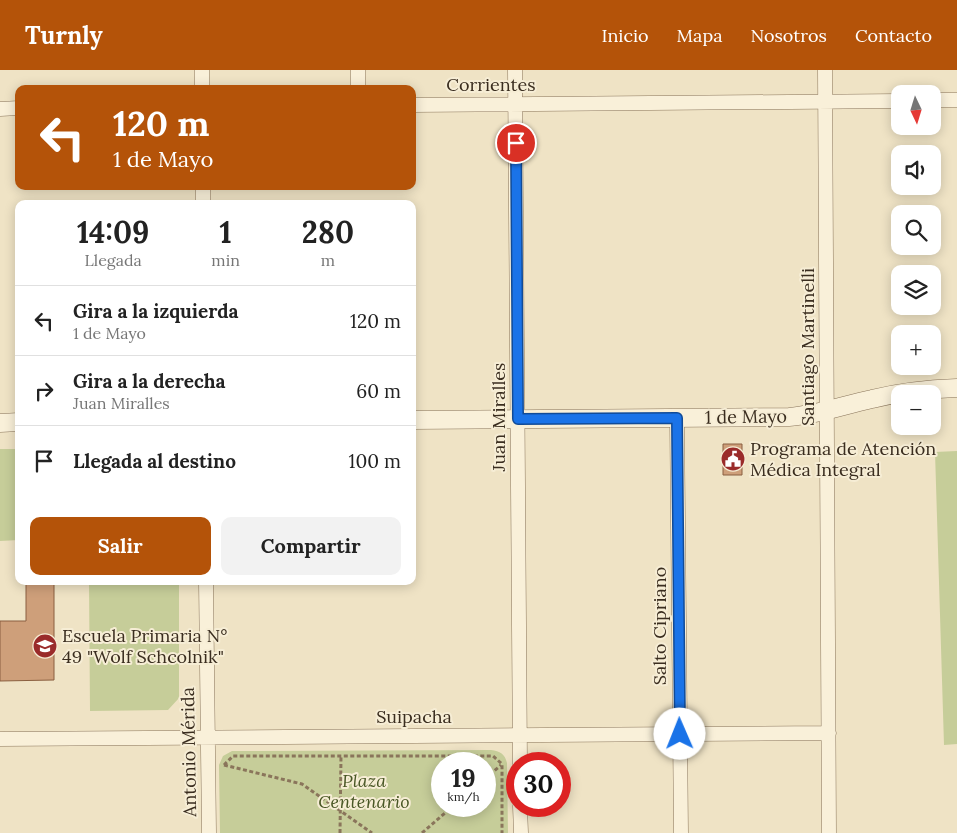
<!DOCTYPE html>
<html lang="es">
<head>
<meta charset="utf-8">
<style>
  :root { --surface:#fff; --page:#f2f2f2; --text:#222; --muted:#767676; --line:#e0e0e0; --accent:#b45309 }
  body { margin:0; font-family:Lora,serif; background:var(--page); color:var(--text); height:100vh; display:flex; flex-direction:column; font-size:19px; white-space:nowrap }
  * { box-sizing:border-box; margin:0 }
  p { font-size:16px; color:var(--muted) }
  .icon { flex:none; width:28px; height:28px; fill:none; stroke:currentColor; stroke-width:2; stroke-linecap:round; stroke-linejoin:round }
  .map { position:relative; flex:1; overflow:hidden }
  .panel { position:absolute; left:15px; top:130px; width:401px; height:385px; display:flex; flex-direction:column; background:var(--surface); border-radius:10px; box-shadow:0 2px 12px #0003 }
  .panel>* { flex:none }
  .banner { position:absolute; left:15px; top:15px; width:401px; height:105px; border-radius:10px; box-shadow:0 2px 12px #0003; background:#b45309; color:#fff; overflow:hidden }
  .needle { width:32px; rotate:176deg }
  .tools { position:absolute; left:891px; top:15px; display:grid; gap:10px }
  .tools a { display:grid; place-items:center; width:50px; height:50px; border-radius:10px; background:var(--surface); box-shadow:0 2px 12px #0003; font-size:25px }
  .speed { position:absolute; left:431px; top:682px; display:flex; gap:10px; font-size:25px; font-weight:700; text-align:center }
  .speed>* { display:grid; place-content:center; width:65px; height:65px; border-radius:50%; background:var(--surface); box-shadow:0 2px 12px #0003; line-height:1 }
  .speed small { font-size:12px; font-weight:400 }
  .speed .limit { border:8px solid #d22; background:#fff; color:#111 }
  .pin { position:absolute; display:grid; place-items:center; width:42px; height:42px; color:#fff; margin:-21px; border:2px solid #fff; border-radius:50%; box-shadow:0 1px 5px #0007 }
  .me { position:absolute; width:55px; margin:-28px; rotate:359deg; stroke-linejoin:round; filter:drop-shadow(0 0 4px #0008) }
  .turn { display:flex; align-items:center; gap:18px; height:105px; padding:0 15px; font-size:22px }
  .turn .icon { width:65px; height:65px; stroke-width:2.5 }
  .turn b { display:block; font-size:35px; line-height:42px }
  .eta { display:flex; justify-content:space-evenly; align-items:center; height:85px; text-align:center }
  .eta b { font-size:30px; font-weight:700; line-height:35px }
  .primary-button { display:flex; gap:10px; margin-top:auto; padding:10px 15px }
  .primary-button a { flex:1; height:58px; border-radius:10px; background:var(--accent); color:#fff; font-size:20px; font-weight:700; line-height:58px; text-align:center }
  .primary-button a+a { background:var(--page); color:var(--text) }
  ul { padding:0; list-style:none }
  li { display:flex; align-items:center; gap:15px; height:70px; padding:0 15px; border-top:1px solid var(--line) }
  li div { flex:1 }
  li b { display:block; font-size:19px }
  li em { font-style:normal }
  header { display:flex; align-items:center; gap:30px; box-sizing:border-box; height:70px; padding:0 25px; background:var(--accent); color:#fff }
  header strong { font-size:24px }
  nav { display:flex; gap:28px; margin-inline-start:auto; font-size:18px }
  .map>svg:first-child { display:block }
  .green { fill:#c6cd99; fill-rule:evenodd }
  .building { fill:#ce9f7a; stroke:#8a5f40 }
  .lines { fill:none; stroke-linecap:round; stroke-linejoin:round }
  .minor-casing { stroke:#8a755b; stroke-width:15 }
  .tertiary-casing { stroke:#8a755b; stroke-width:19 }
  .path { stroke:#8a755b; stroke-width:3; stroke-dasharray:4 2.5; stroke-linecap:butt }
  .minor { stroke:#f9f0d9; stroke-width:14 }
  .tertiary { stroke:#f9f0d9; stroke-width:18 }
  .route-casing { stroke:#114b97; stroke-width:12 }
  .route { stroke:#1a73e8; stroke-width:9 }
  .labels { text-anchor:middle; stroke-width:4; stroke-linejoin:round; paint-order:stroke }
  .street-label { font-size:18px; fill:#3a2d1f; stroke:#f6edd5 }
  .poi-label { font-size:18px; fill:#3a2d1f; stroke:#f6edd5; text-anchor:start }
  .park-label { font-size:18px; font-style:italic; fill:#495725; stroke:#f6edd5 }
</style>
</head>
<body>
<header>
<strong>Turnly</strong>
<nav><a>Inicio</a><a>Mapa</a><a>Nosotros</a><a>Contacto</a></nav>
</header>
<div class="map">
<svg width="957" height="763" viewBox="0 0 957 763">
  <rect width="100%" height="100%" fill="#efe3c5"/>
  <path class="green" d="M0,379H19V470L0,471Z
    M957,381V674L944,675L935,382Z
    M89,511H179V628L168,640L90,641Z
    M491,680C500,681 505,684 507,693L508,763H220L219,695L223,686L232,681ZM442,694H485V736H442Z"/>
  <path class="building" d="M723,374H742V405H723Z
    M26,511H54V610L0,611V551H26Z"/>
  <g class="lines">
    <defs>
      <path id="minor" d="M202,0V19
        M358,0V19
        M515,0L520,694
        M825,0L829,763
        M932,30H957
        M412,35L900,31
        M0,39L19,38
        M203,116V134
        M677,348L681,763
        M206,511L209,763
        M0,669L829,663
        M520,736L521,763"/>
      <path id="tertiary" d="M412,350L789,347C817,345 844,335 872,329C900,322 928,319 957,318
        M0,353L19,352"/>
    </defs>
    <use href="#minor" class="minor-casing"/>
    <use href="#tertiary" class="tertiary-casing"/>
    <path class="path" d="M224,695L233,686H493L502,694V763
      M224,695L302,714L372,763
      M485,709L501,695
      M340,763L341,686
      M422,763L453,736"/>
    <use href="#minor" class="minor"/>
    <use href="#tertiary" class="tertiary"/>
  </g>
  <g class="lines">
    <defs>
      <path id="route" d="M516,73L518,349L677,348L680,664"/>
    </defs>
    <use href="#route" class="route-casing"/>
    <use href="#route" class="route"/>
  </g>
  <defs>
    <symbol id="civic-disc" viewBox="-11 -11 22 22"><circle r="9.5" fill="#9a2b2a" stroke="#f6edd5"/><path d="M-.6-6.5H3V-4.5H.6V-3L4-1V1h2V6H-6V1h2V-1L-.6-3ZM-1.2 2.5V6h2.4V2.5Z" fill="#fff"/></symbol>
    <symbol id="school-disc" viewBox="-11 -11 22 22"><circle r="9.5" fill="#9a2b2a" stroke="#f6edd5"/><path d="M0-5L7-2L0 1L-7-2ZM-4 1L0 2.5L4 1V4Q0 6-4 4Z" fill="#fff"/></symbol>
  </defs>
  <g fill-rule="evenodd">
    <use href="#civic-disc" x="719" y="375" width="28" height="28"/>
    <use href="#school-disc" x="31" y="562" width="28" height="28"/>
  </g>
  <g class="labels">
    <g class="street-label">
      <text x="491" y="21">Corrientes</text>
      <text transform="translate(808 277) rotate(-90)" y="6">Santiago Martinelli</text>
      <text transform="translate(499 347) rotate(-90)" y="6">Juan Miralles</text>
      <text transform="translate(746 347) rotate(-1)" y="6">1 de Mayo</text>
      <text transform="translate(660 556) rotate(-90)" y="6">Salto Cipriano</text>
      <text x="414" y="653">Suipacha</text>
      <text transform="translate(189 682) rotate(-91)" y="6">Antonio Mérida</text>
    </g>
    <g class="poi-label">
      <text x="750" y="385">Programa de Atención<tspan x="750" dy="21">Médica Integral</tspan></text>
      <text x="62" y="572">Escuela Primaria N°<tspan x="62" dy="21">49 "Wolf Schcolnik"</tspan></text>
    </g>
    <g class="park-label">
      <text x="364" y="717">Plaza<tspan x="364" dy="21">Centenario</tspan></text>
    </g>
  </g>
</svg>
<div class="tools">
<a><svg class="needle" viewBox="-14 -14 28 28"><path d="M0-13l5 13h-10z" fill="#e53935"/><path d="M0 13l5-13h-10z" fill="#767676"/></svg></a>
<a><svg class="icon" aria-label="sound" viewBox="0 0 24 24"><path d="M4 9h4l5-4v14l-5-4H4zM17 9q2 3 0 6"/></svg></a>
<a><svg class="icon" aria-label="search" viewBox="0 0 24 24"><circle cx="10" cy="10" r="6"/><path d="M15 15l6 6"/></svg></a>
<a><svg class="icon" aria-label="layers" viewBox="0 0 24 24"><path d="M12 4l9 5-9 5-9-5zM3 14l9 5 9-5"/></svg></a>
<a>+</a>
<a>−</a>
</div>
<div class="speed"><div>19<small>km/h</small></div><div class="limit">30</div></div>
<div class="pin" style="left:516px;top:73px;background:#d93025"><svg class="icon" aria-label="arrive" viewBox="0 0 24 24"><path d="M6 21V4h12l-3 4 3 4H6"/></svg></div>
<svg class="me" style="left:680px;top:664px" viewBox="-20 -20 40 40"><circle r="19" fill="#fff"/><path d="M0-13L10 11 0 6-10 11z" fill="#1a73e8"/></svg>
<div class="banner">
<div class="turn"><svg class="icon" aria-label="left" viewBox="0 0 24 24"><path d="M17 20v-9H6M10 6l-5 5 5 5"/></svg><div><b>120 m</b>1 de Mayo</div></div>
</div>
<section class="panel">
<div class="eta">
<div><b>14:09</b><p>Llegada</p></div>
<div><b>1</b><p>min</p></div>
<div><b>280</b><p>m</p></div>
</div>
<ul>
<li><svg class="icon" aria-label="left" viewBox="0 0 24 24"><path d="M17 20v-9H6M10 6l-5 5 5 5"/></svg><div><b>Gira a la izquierda</b><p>1 de Mayo</p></div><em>120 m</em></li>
<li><svg class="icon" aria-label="right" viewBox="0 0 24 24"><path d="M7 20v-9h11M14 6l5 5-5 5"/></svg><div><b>Gira a la derecha</b><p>Juan Miralles</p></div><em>60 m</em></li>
<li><svg class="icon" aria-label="arrive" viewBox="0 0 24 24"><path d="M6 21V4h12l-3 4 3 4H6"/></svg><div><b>Llegada al destino</b></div><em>100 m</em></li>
</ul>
<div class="primary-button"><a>Salir</a><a>Compartir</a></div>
</section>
</div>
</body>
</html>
